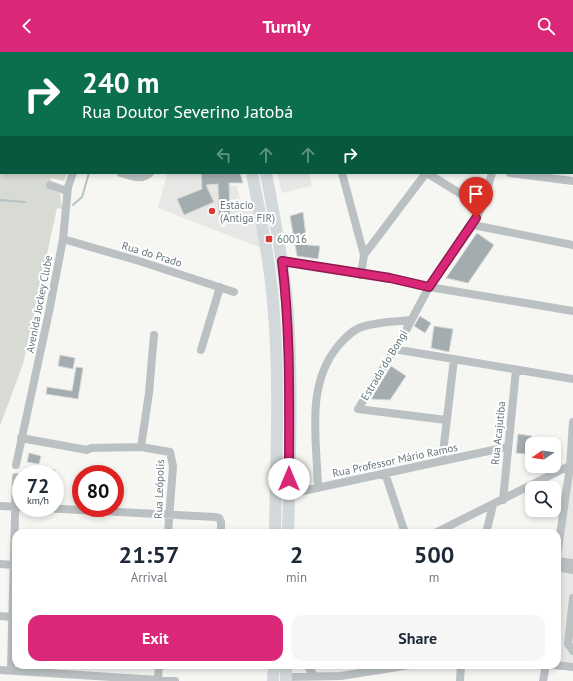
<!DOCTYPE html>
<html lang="en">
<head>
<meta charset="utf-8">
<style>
  :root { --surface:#fff; --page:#f6f6f7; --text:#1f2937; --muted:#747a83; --accent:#db2777 }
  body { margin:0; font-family:"PT Sans",sans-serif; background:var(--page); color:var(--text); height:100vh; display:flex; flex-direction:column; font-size:15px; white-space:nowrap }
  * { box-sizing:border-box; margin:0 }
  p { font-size:13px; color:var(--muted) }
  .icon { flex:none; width:22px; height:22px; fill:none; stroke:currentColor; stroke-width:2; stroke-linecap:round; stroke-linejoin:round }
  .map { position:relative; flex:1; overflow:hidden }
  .sheet { position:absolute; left:12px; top:477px; width:549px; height:140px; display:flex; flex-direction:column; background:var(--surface); border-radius:12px; box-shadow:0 2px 6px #0003 }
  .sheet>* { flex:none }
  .hud { position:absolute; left:0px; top:0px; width:573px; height:122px; box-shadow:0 2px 6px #0003; background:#0b6e4f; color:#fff; overflow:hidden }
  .needle { width:26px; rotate:257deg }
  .tools { position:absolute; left:525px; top:385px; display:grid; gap:8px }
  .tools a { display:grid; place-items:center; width:36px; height:36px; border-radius:8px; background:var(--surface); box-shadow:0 2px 6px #0003; font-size:20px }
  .speed { position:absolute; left:12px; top:413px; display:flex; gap:8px; font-size:20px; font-weight:700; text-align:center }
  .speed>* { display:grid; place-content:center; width:52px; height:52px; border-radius:50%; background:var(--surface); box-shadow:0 2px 6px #0003; line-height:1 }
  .speed small { font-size:10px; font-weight:400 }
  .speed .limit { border:6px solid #d22; background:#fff; color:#111 }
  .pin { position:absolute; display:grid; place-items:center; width:34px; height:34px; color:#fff; margin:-41px -17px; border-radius:50% 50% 50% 0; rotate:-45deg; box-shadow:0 0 4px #0007 }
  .pin .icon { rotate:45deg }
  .me { position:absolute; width:44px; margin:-22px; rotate:0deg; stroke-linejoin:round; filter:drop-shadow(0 0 3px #0008) }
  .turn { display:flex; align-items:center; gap:14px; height:84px; padding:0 16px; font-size:18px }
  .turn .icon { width:52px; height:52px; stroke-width:2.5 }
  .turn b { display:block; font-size:28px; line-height:34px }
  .lanes { display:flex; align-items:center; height:38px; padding:0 16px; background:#0003; justify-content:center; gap:20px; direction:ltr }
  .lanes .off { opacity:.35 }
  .eta { display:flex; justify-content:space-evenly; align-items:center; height:68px; text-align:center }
  .eta b { font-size:24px; font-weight:700; line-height:28px }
  .primary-button { display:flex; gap:8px; margin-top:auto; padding:8px 16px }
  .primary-button a { flex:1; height:46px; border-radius:12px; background:var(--accent); color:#fff; font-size:16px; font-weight:700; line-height:46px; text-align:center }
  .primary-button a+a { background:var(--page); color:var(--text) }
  header { display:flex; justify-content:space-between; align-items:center; height:52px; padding:0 16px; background:var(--accent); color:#fff; font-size:18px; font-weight:700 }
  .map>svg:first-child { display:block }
  .built { fill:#e7e7e6 }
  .green { fill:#d7dbd3 }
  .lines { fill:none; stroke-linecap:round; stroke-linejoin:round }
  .stream { stroke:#b4c2c4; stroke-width:2 }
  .building { fill:#a3adb0; stroke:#d8d7d6 }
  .minor { stroke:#bbc1c3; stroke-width:8 }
  .major { stroke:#d3d8da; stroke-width:11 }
  .highway { stroke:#d3d8da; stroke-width:12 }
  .route-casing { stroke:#8e194d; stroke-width:10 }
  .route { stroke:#db2777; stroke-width:7 }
  .poi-dot { fill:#d53d34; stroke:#fff; stroke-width:1.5 }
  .labels { text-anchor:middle; stroke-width:4; stroke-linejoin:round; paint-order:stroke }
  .poi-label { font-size:11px; fill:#64767c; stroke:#fff; text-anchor:start }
  .street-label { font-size:11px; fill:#64767c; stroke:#fff }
</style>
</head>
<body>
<header><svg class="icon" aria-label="back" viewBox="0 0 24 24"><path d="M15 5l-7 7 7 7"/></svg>Turnly<svg class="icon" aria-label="search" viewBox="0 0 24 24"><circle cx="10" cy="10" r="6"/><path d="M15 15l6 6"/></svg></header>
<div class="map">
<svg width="573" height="629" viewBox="0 0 573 629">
  <rect width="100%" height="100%" fill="#f6f6f3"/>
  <path class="built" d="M167,121H229L230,133L237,134L241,151L255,148L264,197L158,156Z
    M277,121H309L312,134L282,141Z
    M573,413V615L557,613V509Z"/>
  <path class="green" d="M0,0H79L1,1V121H67L64,129L51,126L49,137L60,141L62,157L57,156L23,312L0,374Z"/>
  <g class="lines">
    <path class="stream" d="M196,1L197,0
      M0,3L1,4
      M0,148L25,150
      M73,153L82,145L89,121"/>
  </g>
  <path class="building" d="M201,121H240L243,131H229L230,165L219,166L218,132L206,133L214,150L184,163L177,147L202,137Z
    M303,160L307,193L320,194L318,207L297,204L290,164Z
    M477,181L494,193L468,231L446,226Z
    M420,264L431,271L425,281L414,274Z
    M434,274L453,277L449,300L431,296Z
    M60,303L75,306L73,317L58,314Z
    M391,314L406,324L390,348L371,347Z
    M76,315L83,316L78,347L46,342L47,335L72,339Z
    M518,382L532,384L531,399L527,398L526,402L516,401Z
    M29,401L41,404L39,412L27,410Z
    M47,417L55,418L54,422H46Z"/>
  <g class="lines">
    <path class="minor" d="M360,0L362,1
      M480,0L483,1
      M123,1L124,0
      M158,1L159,0
      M391,1V0
      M444,1V0
      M562,1L563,0
      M572,14H573
      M121,121C131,124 142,129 150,121
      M342,121L364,203L361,223
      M427,121L482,155
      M510,121L573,129
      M50,133L67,139
      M473,173L573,193
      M63,187L139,209L234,240
      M364,203L426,121
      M282,209L390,226L429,235L573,259
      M394,297L573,327
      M201,298L220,235
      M446,368L358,357L404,282L429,235L473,173L482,155L492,121
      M21,386L87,398L91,396L141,395L170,400L173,414L168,481
      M141,395L149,341L154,283
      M442,409L454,307
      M16,413L49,260L63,187L68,135L73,121
      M385,421L405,481
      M318,436C317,388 305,334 338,294C344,287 350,280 359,276C374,270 394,270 410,268
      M289,442L507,395
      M503,448L516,318
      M0,454L21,455
      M42,456L215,465L219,466L221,470V481
      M435,481L567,415H573
      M486,481L493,453
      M557,504L570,414L573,370
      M557,509L573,511
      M0,512L13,513
      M557,515L573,518
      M573,546L568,592L573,599
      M0,564L12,565
      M307,613L314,624
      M553,613L573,615
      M0,618L175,629
      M11,618L16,425
      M286,625L341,624L410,613
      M158,627L159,613
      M460,629L461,613
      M543,629L546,613"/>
    <path class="major" d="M514,1V0
      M572,76H573"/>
    <path class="highway" d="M227,0L228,1
      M241,0V1
      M252,121C261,168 271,214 274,262C280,335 276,408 275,481
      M266,121C274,164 283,207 287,250C293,326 290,404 288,481
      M273,629L274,613
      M286,629V613"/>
  </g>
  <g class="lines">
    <defs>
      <path id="route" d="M289,427C289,354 291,282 282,209L390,226L429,235L476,166"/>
    </defs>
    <use href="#route" class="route-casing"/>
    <use href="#route" class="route"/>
  </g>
  <g class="poi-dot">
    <circle cx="212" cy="159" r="4"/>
    <rect x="265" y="183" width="8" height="8" rx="2"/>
  </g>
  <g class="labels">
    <g class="poi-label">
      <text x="220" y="157">Estácio<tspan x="220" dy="13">(Antiga FIR)</tspan></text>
      <text x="277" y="191">60016</text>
    </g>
    <g class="street-label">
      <text transform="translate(152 202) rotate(17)" y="4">Rua do Prado</text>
      <text transform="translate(39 252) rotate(-79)" y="4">Avenida Jockey Clube</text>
      <text transform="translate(384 313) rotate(-59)" y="4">Estrada do Bongi</text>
      <text transform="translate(498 381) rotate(-84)" y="4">Rua Acajutiba</text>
      <text transform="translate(395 408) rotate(-12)" y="4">Rua Professor Mário Ramos</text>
      <text transform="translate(159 437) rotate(-88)" y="4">Rua Leópolis</text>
    </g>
  </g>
</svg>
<div class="tools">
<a><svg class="needle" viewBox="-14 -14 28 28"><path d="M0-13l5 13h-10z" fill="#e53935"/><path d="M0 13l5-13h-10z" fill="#747a83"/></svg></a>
<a><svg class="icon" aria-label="search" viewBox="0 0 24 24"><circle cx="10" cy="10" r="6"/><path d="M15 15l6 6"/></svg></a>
</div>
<div class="speed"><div>72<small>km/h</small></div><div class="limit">80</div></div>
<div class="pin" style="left:476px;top:166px;background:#d93025"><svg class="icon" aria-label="arrive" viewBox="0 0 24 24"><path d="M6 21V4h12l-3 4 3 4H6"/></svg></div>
<svg class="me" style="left:289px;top:427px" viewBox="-20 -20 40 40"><circle r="19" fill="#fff"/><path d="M0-13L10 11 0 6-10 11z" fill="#db2777"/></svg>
<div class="hud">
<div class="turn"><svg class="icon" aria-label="right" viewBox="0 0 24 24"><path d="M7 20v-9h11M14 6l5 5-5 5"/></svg><div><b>240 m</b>Rua Doutor Severino Jatobá</div></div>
<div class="lanes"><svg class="icon off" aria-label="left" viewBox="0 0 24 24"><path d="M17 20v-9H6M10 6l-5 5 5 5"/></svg><svg class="icon off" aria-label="ahead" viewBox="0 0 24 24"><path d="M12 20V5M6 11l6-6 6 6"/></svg><svg class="icon off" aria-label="ahead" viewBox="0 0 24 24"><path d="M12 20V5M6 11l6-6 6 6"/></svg><svg class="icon" aria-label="right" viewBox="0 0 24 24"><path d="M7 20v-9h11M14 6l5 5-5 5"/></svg></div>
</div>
<section class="sheet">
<div class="eta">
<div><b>21:57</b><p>Arrival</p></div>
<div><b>2</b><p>min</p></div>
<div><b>500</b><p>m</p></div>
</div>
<div class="primary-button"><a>Exit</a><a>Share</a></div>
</section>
</div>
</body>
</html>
